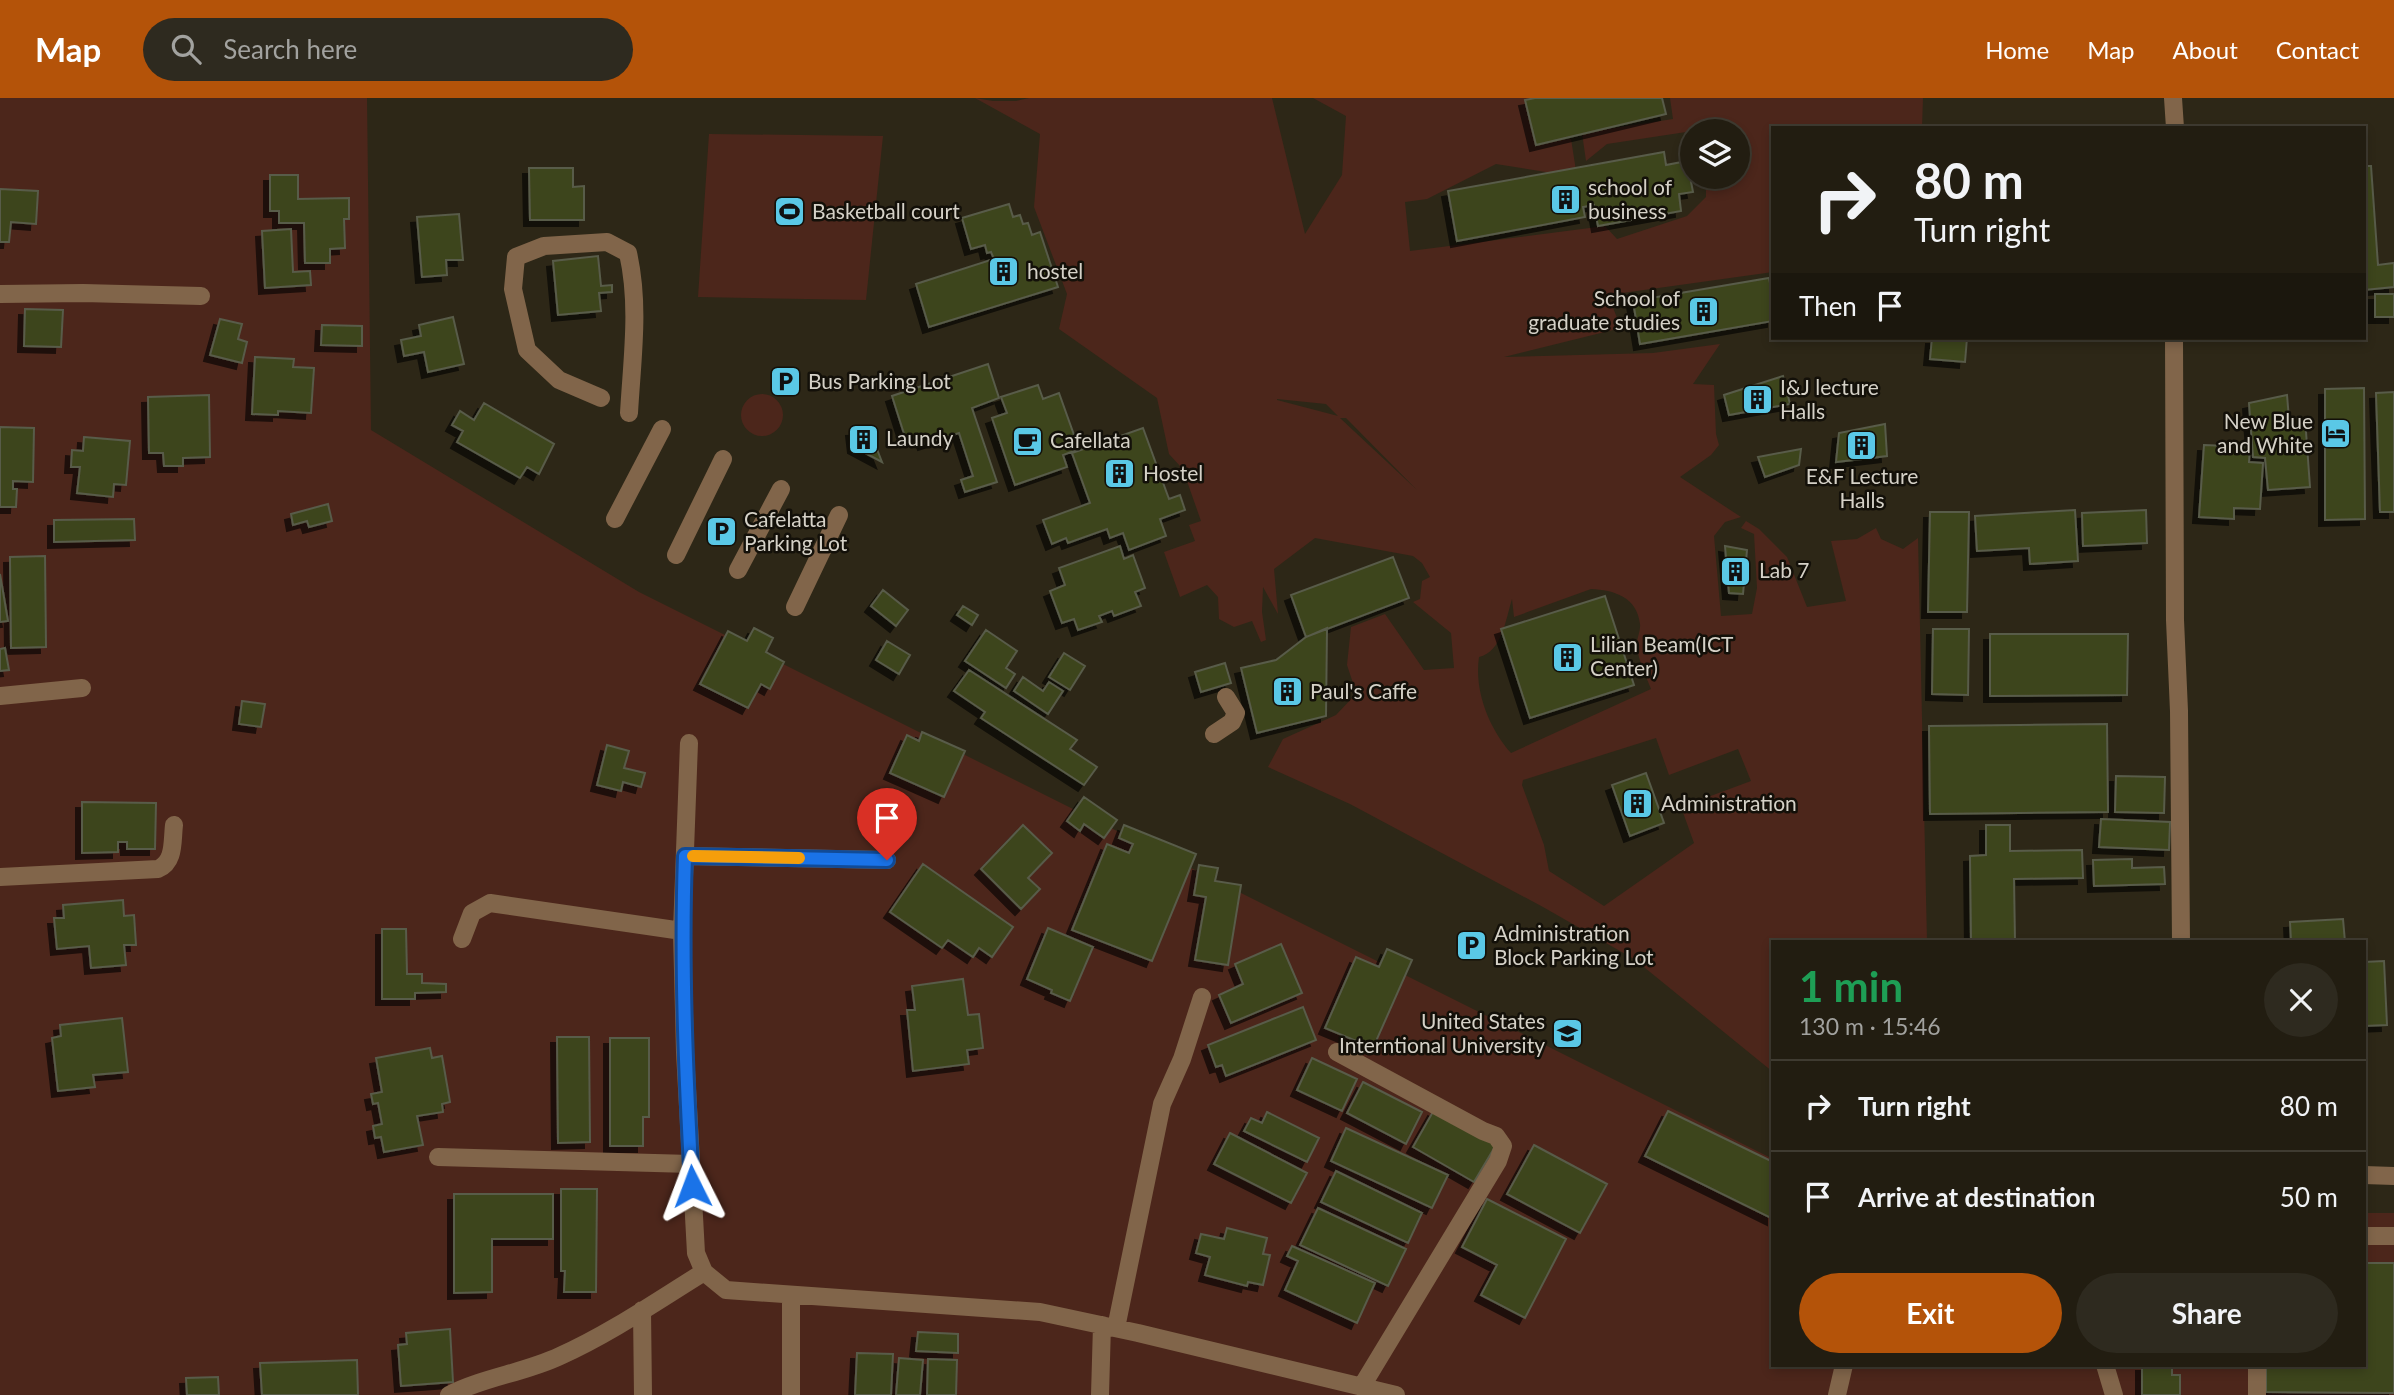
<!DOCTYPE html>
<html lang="en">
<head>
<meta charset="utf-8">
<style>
  :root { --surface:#221d11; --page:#2e2a1f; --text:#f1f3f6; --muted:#a2a29f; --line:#3f3b31; --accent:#b45309 }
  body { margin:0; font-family:Lato,sans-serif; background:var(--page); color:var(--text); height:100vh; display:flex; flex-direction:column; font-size:26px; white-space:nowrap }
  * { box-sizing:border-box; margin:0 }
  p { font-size:23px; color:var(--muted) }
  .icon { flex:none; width:38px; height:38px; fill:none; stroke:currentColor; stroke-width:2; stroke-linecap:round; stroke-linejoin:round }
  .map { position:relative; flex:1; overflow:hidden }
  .sheet { position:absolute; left:1771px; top:842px; width:595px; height:427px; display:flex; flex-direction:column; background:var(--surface); border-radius:0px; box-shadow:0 4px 10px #0003,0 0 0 2px var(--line) }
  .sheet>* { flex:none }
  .top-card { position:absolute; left:1771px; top:28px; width:595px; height:214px; border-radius:0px; box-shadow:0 4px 10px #0003,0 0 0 2px var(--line); background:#221d11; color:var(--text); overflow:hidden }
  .tools { position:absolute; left:1680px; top:21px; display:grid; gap:14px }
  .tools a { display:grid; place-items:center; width:70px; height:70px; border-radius:50%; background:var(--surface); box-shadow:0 4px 10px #0003,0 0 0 2px var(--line); font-size:35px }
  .pin { position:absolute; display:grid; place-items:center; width:60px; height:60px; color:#fff; margin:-72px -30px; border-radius:50% 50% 50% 0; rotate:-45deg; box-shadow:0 0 7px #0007 }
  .pin .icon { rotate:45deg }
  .me { position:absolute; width:77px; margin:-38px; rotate:357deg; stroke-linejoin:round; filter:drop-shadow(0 0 5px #0008) }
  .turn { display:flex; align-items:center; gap:24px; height:147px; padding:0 28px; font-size:32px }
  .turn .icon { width:91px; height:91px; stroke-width:2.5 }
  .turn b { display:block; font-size:49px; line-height:60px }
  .then { display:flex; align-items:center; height:66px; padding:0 28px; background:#0003; gap:14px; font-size:26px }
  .round { display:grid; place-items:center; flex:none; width:74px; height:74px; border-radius:37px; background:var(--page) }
  .overview { display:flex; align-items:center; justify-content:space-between; height:119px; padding:0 28px }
  h1 { font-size:42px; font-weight:700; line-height:52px; color:#1e9e55 }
  .cta { display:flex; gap:14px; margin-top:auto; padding:14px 28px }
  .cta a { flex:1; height:80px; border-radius:42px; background:var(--accent); color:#fff; font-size:28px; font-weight:700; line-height:80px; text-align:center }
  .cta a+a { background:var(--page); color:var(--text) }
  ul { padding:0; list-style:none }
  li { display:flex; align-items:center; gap:21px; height:91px; padding:0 28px; border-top:2px solid var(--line) }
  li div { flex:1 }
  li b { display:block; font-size:26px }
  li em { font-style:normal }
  header { display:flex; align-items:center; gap:42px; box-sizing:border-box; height:98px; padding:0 35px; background:var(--accent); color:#fff }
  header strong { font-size:33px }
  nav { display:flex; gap:38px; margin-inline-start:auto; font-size:24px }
  .search { width:490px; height:63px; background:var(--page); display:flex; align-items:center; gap:18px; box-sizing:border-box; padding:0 24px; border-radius:38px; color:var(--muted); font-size:26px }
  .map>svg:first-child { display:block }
  .green { fill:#4c261b; fill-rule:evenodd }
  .building { fill:#3e441c; stroke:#585b49; stroke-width:2; filter:url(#shadow) }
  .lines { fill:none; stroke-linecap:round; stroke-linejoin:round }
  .minor { stroke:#81654a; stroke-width:18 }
  .route-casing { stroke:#114b97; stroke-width:18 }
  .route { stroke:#1a73e8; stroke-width:12 }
  .slow { stroke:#f59e0b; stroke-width:12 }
  .labels { text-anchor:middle; stroke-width:5; stroke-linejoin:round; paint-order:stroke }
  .poi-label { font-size:21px; fill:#d5d1c7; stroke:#131009; text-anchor:start }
</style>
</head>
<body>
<header>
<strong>Map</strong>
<div class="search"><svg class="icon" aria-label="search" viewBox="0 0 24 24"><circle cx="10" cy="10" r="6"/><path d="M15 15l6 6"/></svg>Search here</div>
<nav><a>Home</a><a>Map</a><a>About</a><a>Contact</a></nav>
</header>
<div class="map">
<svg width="2394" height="1297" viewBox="0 0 2394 1297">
  <defs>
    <filter id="shadow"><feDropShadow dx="-6" dy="6" stdDeviation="0" flood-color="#0009"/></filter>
  </defs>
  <rect width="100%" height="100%" fill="#2d2717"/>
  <path class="green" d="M0,0H367L371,332L639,494L1773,1061V1267H2364V1115H2394V1297H0Z
    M975,0L993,3H1016L1029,0H1272L1305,136L1342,77L1346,18L1313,0H1560V42L1571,41L1577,79L1496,66L1427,101L1405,104L1410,153L1605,128L1617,141L1687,118L1706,99V79H1738V33H1718L1719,29L1607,46L1586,63L1582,35L1673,21L1670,0H1923L1922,30H1773V174L1608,197L1621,230L1504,259L1653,255L1720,246L1693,286L1714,287L1716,336L1719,347L1711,357L1680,379L1741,419L1725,424L1714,438L1721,518L1752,516L1757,490L1754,436L1741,430L1746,423L1759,431L1787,459L1807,509L1846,503L1831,443L1857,441L1876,430L1881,441L1903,451L1918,440L1927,843L1773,844V974L1634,861L1543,809L1350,706L1268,669L1283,641L1336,617L1354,598L1357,597L1347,567L1351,529L1385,516L1424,572L1454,570L1451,535L1413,504L1420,501L1422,483L1430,479L1422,465L1413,458L1315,440L1274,471L1278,516L1263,489L1262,514L1266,542L1261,544L1252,523L1234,529L1219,521L1218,499L1207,487L1180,499L1164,454L1195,443L1189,427L1201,423L1182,369L1177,377L1180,368L1169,356L1157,300L1059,231L1067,196L1034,109L1040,36ZM1277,301L1326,306L1338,318L1277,302ZM1340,320H1346L1417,392ZM1591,491C1614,492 1637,499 1640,526C1641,533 1636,541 1637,548C1638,562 1646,578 1651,591L1511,655C1489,630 1474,593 1479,559C1502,554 1506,520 1512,501L1514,519ZM1656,640L1669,677L1738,651L1751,683L1681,709L1694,745L1604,808L1549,773L1544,747L1522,687L1523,682Z
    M709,36L883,38L866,202L698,199Z
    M741 317a21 21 0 1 1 42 0a21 21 0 1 1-42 0Z"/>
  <path class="building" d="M1535,0H1662L1666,16L1536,47L1525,2Z
    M1664,54L1666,67L1687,63L1693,94L1679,96L1681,113L1598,128L1594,107L1583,109L1585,119L1457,143L1448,93Z
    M2364,68H2371L2378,167L2394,165V189L2364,192Z
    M529,70H573V89L584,88V122H530Z
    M270,77H298V101L349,100V121H344L345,150L330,151V165H305L304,125H279V113H270Z
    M0,91L38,93L36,126L11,124L9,144H0Z
    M1009,106L1013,119L1020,117L1023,126L1028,125L1032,137L1040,134L1058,189L929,229L916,186L994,161L991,154L987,155L985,147L971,151L962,120Z
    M459,116L463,162H446L447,177L422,179L417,119Z
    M291,131L293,174L310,173L311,187L265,190L262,133Z
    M598,158L601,188L612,187V194L599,195L601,213L558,217L553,163Z
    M1769,180L1773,201V223L1640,246L1633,203Z
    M2375,196H2394V219H2375Z
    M25,211L63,212L61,249L24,248Z
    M453,219L464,266L428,274L424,254L404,258L401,242L421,238L419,227Z
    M220,221L242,226L238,241L247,244L242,265L210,257Z
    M322,227L362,228V248L321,247Z
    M1932,240H1967L1965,264L1930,261Z
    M255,259L294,261L293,269L314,270L311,315L278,313V317L252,316Z
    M988,266L999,300L972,310L997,384L965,394L961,382L973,378L959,335L924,346L921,337L906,342L892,298Z
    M1783,278L1790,306L1729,317L1724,297Z
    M1038,287L1043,301L1059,295L1079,351L1063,357L1067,369L1015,387L992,320L1007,315L1001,299Z
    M2364,290L2365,421L2325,422V291Z
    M2394,294V414H2380L2376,295Z
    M209,297L210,359L183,360V368H164L163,355H149L148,299Z
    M2287,297L2289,321L2305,320L2310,389L2268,392L2265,360L2253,359L2249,305Z
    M484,305L554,346L539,376L527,369L520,380L457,344L463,333L452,327L460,313L474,322Z
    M1885,326L1887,358L1836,364L1839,335Z
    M0,329L34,330L33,384L13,383V391H17L16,409H0Z
    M1143,330L1169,401L1180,397L1185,412L1160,421L1166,438L1129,452L1123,435L1110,440L1107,431L1068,445L1066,440L1052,446L1043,422L1090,405L1072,355Z
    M869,331L882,364L854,349L852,332Z
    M84,339L130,343L126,387L114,386L113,399L77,395L80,369H71L72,352L83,353Z
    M2204,347L2250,349L2249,364L2263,365L2260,411L2234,410V421L2199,419Z
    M1801,351L1799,367L1765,379L1758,359Z
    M328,406L332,423L309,429L307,423L293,427L291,416Z
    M2075,412L2078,463L2030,466L2029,450L1977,453L1975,418Z
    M2146,412L2147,445L2083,448L2082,415Z
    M1930,414H1969L1967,514H1928Z
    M134,421L135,442L54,444V422Z
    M1120,448L1124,461L1133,457L1145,490L1135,494L1141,508L1114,518L1112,513L1099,518L1102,524L1078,532L1074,521L1062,525L1050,493L1065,487L1059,470Z
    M1725,448L1747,452L1743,496L1729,495Z
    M45,458L46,549L11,550L10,459Z
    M1393,459L1409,500L1306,539L1291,497Z
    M0,476L8,523L0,524Z
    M883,492L908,512L896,528L871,508Z
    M1605,498L1634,587L1530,620L1501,531Z
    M963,508L978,517L972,527L957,517Z
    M754,530L773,540L766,554L784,564L770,591L761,586L748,610L700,586L728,533L747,543Z
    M1327,530L1326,618L1257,635L1241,570L1276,562L1306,539Z
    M1933,531H1969L1968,597L1932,596Z
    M986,532L1017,553L1006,570L1015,576L1006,590L965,563Z
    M1990,536H2128L2127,597L1990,598Z
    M887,543L910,557L899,576L876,562Z
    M5,550L9,572L0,573V551Z
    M1064,555L1085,568L1070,592L1049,579Z
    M1225,565L1231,585L1201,594L1195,574Z
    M969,572L1077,642L1070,651L1097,669L1084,687L981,620L985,614L954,593Z
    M1023,579L1043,593L1049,584L1063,593L1048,616L1014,593Z
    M242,603L265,606L261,629L239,626Z
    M2107,626L2108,714L1930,716L1929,628Z
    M922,634L965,653L944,699L890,675L907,637L919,643Z
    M607,647L629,653L624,670L645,675L641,689L623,684L621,693L597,687Z
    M1646,675L1664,725L1630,738L1612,687Z
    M2116,678L2165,679L2164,715L2115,714Z
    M1084,699L1117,722L1104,740L1084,726L1080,733L1067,723Z
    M82,704L156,705L155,751H127V744H118V754L82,755Z
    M2101,721L2170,724L2169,752L2099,749Z
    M1023,727L1052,755L1028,780L1040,791L1021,811L981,771Z
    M1124,727L1196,756L1152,863L1072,832L1107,746L1129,755L1133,746L1119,740Z
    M1986,727H2010V753L2082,752L2083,780L2014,781L2015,844H1971L1970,758L1986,757Z
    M2132,761V770L2164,769L2165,786L2094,788L2093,762Z
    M923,766L1013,829L992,859L979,850L973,859L948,842L942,850L890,814Z
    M1199,767L1218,770L1215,783L1241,787L1228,867L1195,862L1206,799L1194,797Z
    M123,802L124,818L134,817L136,847H124L126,867L91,870L89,848L57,851L54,820H64L63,807Z
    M2343,821L2345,844H2291L2290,824Z
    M1048,830L1093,849L1070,903L1051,895L1052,892L1027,881Z
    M382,831H406L407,876H422V885L446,886V894L415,895V901H382Z
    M1281,846L1302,895L1231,925L1219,897L1243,886L1235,866Z
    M1387,851L1412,862L1373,950L1325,930L1356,859L1379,869Z
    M2384,863L2387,927L2364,928V864Z
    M963,881L968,917L979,916L983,950L967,952L969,966L913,973L907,912H915L912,888Z
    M1303,909L1316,942L1226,978L1222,967L1216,969L1208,947Z
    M122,920L128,974L93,977L95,989L58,993L52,940L61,938L60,927Z
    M557,939H589L590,1044L558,1045Z
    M610,940H649V1019H643V1048H610Z
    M430,950L432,960L442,958L450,1004L442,1006L443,1014L417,1018L423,1047L384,1054L381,1039L375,1040L373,1028L382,1026L378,1005L373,1006L371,996L382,994L376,960Z
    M1312,960L1357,981L1342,1013L1297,992Z
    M1363,984L1422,1014L1406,1046L1347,1015Z
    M1434,1012L1496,1047L1474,1084L1413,1049Z
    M1668,1013L1773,1064V1121L1645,1058Z
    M1267,1014L1319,1040L1307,1064L1244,1033L1251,1020L1262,1025Z
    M1346,1030L1448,1077L1432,1110L1331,1063Z
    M1230,1035L1307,1075L1291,1105L1214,1066Z
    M1534,1047L1607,1086L1580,1135L1507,1096Z
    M1336,1073L1422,1115L1408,1145L1321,1104Z
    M561,1091H597L596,1194H564L565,1173H561Z
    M454,1096H553V1141H492V1194L454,1195Z
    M1487,1101L1566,1141L1525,1220L1481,1197L1497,1167L1462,1149Z
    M1318,1110L1406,1151L1388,1188L1300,1147Z
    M1227,1130L1267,1140L1263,1156L1270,1157L1263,1187L1248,1184L1247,1188L1205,1177L1210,1159L1196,1155L1201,1136L1224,1141Z
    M1292,1148L1375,1185L1357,1225L1285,1192L1298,1163L1287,1158Z
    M2364,1165H2394V1295L2266,1294V1267H2364Z
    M450,1231L453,1284L401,1288L398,1247L407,1246L406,1235Z
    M918,1234L958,1236V1255L916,1253Z
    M857,1255L893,1256L891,1297H855Z
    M899,1260L923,1262L920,1297H896Z
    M928,1261L957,1262L956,1297H927Z
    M357,1262L358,1297H262L260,1265Z
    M2142,1267H2172V1277H2180V1297H2142Z
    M218,1279L219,1297H187L186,1280Z"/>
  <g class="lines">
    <path class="minor" d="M2173,0L2175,30
      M0,196L83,195L201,198
      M2174,240L2175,522L2179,613L2181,844
      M601,300L559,282L527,252L513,191L516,159L544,148L607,144L628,155C640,208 632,261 629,315
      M615,421L662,331
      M676,457L723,361
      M738,472L781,391
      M795,509L839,417
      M0,598L82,590
      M1214,636L1232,624L1236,615L1226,599
      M689,645L682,833L685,954L696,1155L704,1174L726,1192L1040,1214L1138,1235L1396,1297
      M685,758L887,762
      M0,779L158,771C175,764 172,743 174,727
      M462,841L472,815L490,805L682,833
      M1337,954L1483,1033L1496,1038L1503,1048L1498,1063L1362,1288
      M438,1059L691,1066
      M2364,1077L2394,1078
      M2364,1138H2394
      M791,1198V1297
      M642,1212L643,1297
      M1116,1230L1162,1006L1182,961L1202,899
      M2105,1267L2114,1297
      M449,1297C484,1279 524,1275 560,1258C611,1235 657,1203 704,1174
      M1100,1297L1102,1227
      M1837,1297L1844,1267
      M2257,1297V1267"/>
  </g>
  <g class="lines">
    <defs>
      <path id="route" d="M692,1088C686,978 681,868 685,758L887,762"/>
    </defs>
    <use href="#route" class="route-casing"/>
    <use href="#route" class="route"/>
    <path class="slow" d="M693,758L799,760"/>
  </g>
  <defs>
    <symbol id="building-square" viewBox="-11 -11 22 22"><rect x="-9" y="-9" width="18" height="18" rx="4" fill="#5ac8e6" stroke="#131009"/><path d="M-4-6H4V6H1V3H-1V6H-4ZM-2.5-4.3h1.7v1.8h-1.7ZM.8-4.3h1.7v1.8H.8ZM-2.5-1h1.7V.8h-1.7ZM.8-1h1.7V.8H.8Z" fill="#111"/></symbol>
    <symbol id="stadium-square" viewBox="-11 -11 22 22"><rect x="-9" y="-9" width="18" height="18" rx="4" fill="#5ac8e6" stroke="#131009"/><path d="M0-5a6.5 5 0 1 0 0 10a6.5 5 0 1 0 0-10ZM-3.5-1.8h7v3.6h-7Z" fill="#111"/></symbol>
    <symbol id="parking-square" viewBox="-11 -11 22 22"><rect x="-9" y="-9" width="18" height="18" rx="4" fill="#5ac8e6" stroke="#131009"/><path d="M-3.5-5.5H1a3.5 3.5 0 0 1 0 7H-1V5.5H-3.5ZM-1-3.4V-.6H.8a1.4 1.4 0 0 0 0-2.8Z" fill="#111"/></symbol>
    <symbol id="hotel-square" viewBox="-11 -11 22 22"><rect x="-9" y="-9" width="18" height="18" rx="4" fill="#5ac8e6" stroke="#131009"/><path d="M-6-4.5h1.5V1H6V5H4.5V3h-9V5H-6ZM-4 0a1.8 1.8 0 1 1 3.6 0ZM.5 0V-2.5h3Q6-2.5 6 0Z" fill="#111"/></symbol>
    <symbol id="cafe-square" viewBox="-11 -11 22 22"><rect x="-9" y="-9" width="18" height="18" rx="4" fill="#5ac8e6" stroke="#131009"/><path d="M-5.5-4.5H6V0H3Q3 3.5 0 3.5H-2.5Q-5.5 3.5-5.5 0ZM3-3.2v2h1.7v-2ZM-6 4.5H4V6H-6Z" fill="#111"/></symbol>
    <symbol id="university-square" viewBox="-11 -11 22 22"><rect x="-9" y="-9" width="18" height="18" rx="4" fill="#5ac8e6" stroke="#131009"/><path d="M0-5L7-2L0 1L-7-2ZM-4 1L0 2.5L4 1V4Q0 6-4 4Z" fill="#111"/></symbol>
  </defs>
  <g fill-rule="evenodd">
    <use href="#building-square" x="1548" y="84" width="35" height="35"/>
    <use href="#stadium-square" x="772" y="96" width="35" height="35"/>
    <use href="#building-square" x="986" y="156" width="35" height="35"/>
    <use href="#building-square" x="1686" y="196" width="35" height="35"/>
    <use href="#parking-square" x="768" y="266" width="35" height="35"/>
    <use href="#building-square" x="1740" y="284" width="35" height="35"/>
    <use href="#hotel-square" x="2318" y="318" width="35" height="35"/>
    <use href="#building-square" x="846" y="324" width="35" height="35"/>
    <use href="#cafe-square" x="1010" y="326" width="35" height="35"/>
    <use href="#building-square" x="1844" y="330" width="35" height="35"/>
    <use href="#building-square" x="1102" y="358" width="35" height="35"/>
    <use href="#parking-square" x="704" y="416" width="35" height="35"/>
    <use href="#building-square" x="1718" y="456" width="35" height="35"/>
    <use href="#building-square" x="1550" y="542" width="35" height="35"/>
    <use href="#building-square" x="1270" y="576" width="35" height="35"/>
    <use href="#building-square" x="1620" y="688" width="35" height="35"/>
    <use href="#parking-square" x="1454" y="830" width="35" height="35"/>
    <use href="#university-square" x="1550" y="918" width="35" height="35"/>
  </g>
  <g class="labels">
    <g class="poi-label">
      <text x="1588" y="97">school of<tspan x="1588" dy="24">business</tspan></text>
      <text x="812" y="121">Basketball court</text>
      <text x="1027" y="181">hostel</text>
      <text x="1680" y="208" text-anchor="end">School of<tspan x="1680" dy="24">graduate studies</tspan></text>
      <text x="808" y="291">Bus Parking Lot</text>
      <text x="1780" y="297">I&amp;J lecture<tspan x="1780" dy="24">Halls</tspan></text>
      <text x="2313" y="331" text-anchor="end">New Blue<tspan x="2313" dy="24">and White</tspan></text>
      <text x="886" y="348">Laundy</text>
      <text x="1050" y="350">Cafellata</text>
      <text x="1143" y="383">Hostel</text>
      <text x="1862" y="386" text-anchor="middle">E&amp;F Lecture<tspan x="1862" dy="24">Halls</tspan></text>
      <text x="744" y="429">Cafelatta<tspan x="744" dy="24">Parking Lot</tspan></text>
      <text x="1759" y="480">Lab 7</text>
      <text x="1590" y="554">Lilian Beam(ICT<tspan x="1590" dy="24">Center)</tspan></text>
      <text x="1310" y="601">Paul's Caffe</text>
      <text x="1661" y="713">Administration</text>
      <text x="1494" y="843">Administration<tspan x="1494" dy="24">Block Parking Lot</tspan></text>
      <text x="1545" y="931" text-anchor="end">United States<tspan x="1545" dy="24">Interntional University</tspan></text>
    </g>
  </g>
</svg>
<div class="tools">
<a><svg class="icon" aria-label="layers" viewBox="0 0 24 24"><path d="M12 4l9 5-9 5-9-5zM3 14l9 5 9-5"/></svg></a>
</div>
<div class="pin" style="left:887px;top:762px;background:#d93025"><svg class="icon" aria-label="arrive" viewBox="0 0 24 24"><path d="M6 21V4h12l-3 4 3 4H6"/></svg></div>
<svg class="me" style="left:692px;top:1088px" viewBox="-20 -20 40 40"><path d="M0-17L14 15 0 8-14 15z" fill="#1a73e8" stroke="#fff" stroke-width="4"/></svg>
<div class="top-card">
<div class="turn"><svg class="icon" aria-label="right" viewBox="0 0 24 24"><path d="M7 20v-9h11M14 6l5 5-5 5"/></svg><div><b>80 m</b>Turn right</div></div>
<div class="then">Then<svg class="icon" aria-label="arrive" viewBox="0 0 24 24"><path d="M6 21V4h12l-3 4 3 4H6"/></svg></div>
</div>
<section class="sheet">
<div class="overview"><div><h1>1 min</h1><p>130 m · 15:46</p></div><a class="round"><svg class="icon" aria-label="close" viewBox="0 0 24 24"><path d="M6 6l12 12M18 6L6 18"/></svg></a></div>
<ul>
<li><svg class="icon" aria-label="right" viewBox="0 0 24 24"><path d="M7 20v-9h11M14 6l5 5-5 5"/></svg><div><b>Turn right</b></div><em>80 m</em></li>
<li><svg class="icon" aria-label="arrive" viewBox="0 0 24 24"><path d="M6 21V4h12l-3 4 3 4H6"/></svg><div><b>Arrive at destination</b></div><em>50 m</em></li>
</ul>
<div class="cta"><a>Exit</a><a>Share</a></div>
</section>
</div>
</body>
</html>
